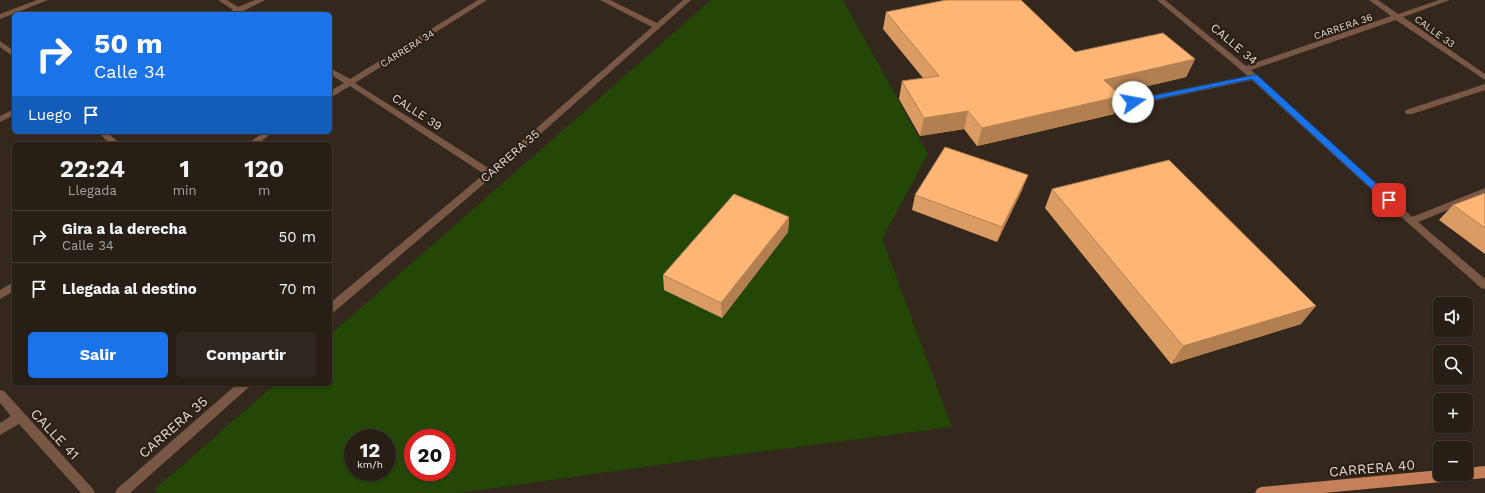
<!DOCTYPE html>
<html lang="es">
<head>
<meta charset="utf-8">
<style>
  :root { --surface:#271e16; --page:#2f271f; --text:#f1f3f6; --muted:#a4a2a1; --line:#433c35; --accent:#1a73e8 }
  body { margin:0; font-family:"Work Sans",sans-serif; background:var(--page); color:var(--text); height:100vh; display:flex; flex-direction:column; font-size:15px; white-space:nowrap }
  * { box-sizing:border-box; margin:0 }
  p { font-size:13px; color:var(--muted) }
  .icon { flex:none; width:22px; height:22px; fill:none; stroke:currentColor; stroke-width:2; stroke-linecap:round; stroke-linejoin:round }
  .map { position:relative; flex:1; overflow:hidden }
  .sheet { position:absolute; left:12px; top:142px; width:320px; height:244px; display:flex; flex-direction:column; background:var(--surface); border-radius:6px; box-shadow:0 1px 3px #0004,0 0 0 1px var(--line) }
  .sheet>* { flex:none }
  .guide { position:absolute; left:12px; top:12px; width:320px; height:122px; border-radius:6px; box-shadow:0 1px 3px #0004,0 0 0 1px var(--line); background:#1a73e8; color:#fff; overflow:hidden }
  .buttons { position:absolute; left:1433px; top:297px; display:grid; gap:8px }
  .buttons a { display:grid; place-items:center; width:40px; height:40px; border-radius:6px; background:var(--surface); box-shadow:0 1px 3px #0004,0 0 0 1px var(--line); font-size:20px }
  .speed { position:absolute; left:344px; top:429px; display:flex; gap:8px; font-size:20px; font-weight:700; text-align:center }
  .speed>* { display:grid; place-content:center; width:52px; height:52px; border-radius:50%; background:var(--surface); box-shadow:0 1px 3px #0004,0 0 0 1px var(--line); line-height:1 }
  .speed small { font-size:10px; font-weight:400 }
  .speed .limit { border:6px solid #d22; background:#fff; color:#111 }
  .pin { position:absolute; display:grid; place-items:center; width:34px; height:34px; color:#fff; margin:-17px; border-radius:8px; box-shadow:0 2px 6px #0006 }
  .me { position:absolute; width:44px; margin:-22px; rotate:78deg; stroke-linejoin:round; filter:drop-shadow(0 0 3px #0008) }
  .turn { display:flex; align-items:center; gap:14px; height:84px; padding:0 16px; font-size:18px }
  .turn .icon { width:52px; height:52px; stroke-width:2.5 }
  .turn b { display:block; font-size:28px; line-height:34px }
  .then { display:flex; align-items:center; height:38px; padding:0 16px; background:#0003; gap:8px; font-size:15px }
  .eta { display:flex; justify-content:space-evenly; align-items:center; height:68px; text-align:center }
  .eta b { font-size:24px; font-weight:700; line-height:28px }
  .button { display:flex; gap:8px; margin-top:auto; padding:8px 16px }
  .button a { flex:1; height:46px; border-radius:6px; background:var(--accent); color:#fff; font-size:16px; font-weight:700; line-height:46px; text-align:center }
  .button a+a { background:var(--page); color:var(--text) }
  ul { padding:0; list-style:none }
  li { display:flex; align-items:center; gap:12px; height:52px; padding:0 16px; border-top:1px solid var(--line) }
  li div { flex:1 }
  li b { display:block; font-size:15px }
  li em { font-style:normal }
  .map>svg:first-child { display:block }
  .green { fill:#244607; fill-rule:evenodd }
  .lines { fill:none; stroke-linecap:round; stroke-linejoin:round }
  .lane { fill:#785744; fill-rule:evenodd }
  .street { fill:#785744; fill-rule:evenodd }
  .primary { fill:#c58059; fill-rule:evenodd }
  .wall { fill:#db9c64 }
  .shaded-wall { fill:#b27f51 }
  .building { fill:#ffb574; stroke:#b27f51 }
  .route { fill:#1a73e8; stroke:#114b97 }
  .labels { text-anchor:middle; stroke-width:4; stroke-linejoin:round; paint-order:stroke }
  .far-street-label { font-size:10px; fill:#e1d8d2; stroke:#2a1e14 }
  .street-label { font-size:12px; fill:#e1d8d2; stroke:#2a1e14 }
  .near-street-label { font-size:14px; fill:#e1d8d2; stroke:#2a1e14 }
</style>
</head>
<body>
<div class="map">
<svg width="1485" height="493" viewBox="0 0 1485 493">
  <rect width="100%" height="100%" fill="#34281e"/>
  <path class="green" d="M711,0H843L928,154L882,239L952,427L680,462L457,493H158L154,490L275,384H330V335ZM353,438H387V472H353ZM413,438H447V472H413Z"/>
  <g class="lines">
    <path class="lane" d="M1254,75H1257V79L1133,105L1129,102L1133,99Z"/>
    <path class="street" d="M37,0H48L0,19V14Z
      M218,0H227L238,7L255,0H265L243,11L245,14H226L233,10Z
      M478,0H487L355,83L490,169L652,27L600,0H610L657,23L683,0H691L493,176L334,312L330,313V303L484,174L350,86L330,98V91L344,83L330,74V68L350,79Z
      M1157,0H1165L1246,66L1391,16L1369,0H1378L1398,14L1439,0H1450L1403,17L1485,74V80L1396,20L1251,70L1412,217L1485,188V195L1418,222L1485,279V289L1481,288L1408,223L1242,71Z
      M0,41L14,51V57L0,47Z
      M1485,84V90L1412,114H1406L1405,112L1406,110Z
      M14,109V115L0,122V116Z
      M98,132H107L120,144H110Z
      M264,132H274L257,144H247Z
      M14,282V291L0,299V290Z
      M237,384H251L249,387L130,493H115L117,489Z
      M0,390L4,391L93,489L95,493H81L19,424L0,435V423L11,416L0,403Z"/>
    <path class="primary" d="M1485,466V478L1324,493H1255L1257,489L1261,487L1440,470V474H1466V468Z"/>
  </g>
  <path class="wall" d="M886,12L1075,52L1195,59L1186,77L1118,93L1114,114L977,146L964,129L920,136L899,99L902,81L923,78L883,29Z
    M1052,189L1301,324L1171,364L1045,208Z
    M1022,190L997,242L912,210L915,195Z
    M1485,193V254L1439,220L1453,205Z
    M789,217L788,232L722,318L664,290L663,275Z"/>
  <path class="shaded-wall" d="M1195,59L1186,77L1097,98L1104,80Z
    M1121,96L1114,114L977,146L982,128Z
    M968,111L964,129L920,136L924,118Z
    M1028,175L1022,190L997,242L1002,227Z
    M789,217L788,232L722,318L721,303Z
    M1316,306L1301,324L1171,364L1183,346Z"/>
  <path class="building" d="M946,0H1021L1075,52L1163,33L1195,59L1104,80L1121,96L982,128L968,111L924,118L902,81L939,76L886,12Z
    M945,147L1028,175L1002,227L915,195Z
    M1169,160L1316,306L1183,346L1052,189Z
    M1485,193V228L1453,205Z
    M734,194L789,217L721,303L663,275Z"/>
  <path class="route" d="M1254,75H1257L1392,198L1393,200L1392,202H1386L1252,79L1133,104L1129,102L1133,100Z"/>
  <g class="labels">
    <g class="far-street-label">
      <text transform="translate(1343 26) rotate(-19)" y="4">CARRERA 36</text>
      <text transform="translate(1435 31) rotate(36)" y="4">CALLE 33</text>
      <text transform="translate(407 48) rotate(-32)" y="4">CARRERA 34</text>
    </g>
    <g class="street-label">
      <text transform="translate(1234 44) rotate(40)" y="4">CALLE 34</text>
      <text transform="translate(417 112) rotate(33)" y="4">CALLE 39</text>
      <text transform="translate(510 156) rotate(-41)" y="4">CARRERA 35</text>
    </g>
    <g class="near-street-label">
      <text transform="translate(173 427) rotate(-41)" y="5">CARRERA 35</text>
      <text transform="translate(55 434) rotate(47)" y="5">CALLE 41</text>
      <text transform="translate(1372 468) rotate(-5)" y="5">CARRERA 40</text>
    </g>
  </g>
</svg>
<div class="buttons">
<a><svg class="icon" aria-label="sound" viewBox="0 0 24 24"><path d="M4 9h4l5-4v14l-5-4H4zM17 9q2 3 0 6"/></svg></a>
<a><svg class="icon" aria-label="search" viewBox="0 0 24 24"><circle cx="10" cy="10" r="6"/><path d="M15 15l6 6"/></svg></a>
<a>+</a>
<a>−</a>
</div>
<div class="speed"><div>12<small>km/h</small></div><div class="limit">20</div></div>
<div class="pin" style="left:1389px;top:200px;background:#d93025"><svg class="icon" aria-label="arrive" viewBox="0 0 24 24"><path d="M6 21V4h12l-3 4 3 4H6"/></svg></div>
<svg class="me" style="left:1133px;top:102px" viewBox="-20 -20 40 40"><circle r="19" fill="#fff"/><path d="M0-13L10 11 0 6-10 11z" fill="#1a73e8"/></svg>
<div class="guide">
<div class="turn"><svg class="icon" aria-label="right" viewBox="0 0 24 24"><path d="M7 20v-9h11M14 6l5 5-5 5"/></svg><div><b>50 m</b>Calle 34</div></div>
<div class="then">Luego<svg class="icon" aria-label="arrive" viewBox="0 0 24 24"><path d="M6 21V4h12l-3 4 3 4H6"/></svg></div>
</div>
<section class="sheet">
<div class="eta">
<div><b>22:24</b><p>Llegada</p></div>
<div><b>1</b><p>min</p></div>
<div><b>120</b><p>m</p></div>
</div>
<ul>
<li><svg class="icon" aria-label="right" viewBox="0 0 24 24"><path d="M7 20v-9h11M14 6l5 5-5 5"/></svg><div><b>Gira a la derecha</b><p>Calle 34</p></div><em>50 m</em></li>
<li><svg class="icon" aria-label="arrive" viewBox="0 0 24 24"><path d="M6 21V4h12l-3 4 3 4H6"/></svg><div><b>Llegada al destino</b></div><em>70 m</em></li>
</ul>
<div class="button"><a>Salir</a><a>Compartir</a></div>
</section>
</div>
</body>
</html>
